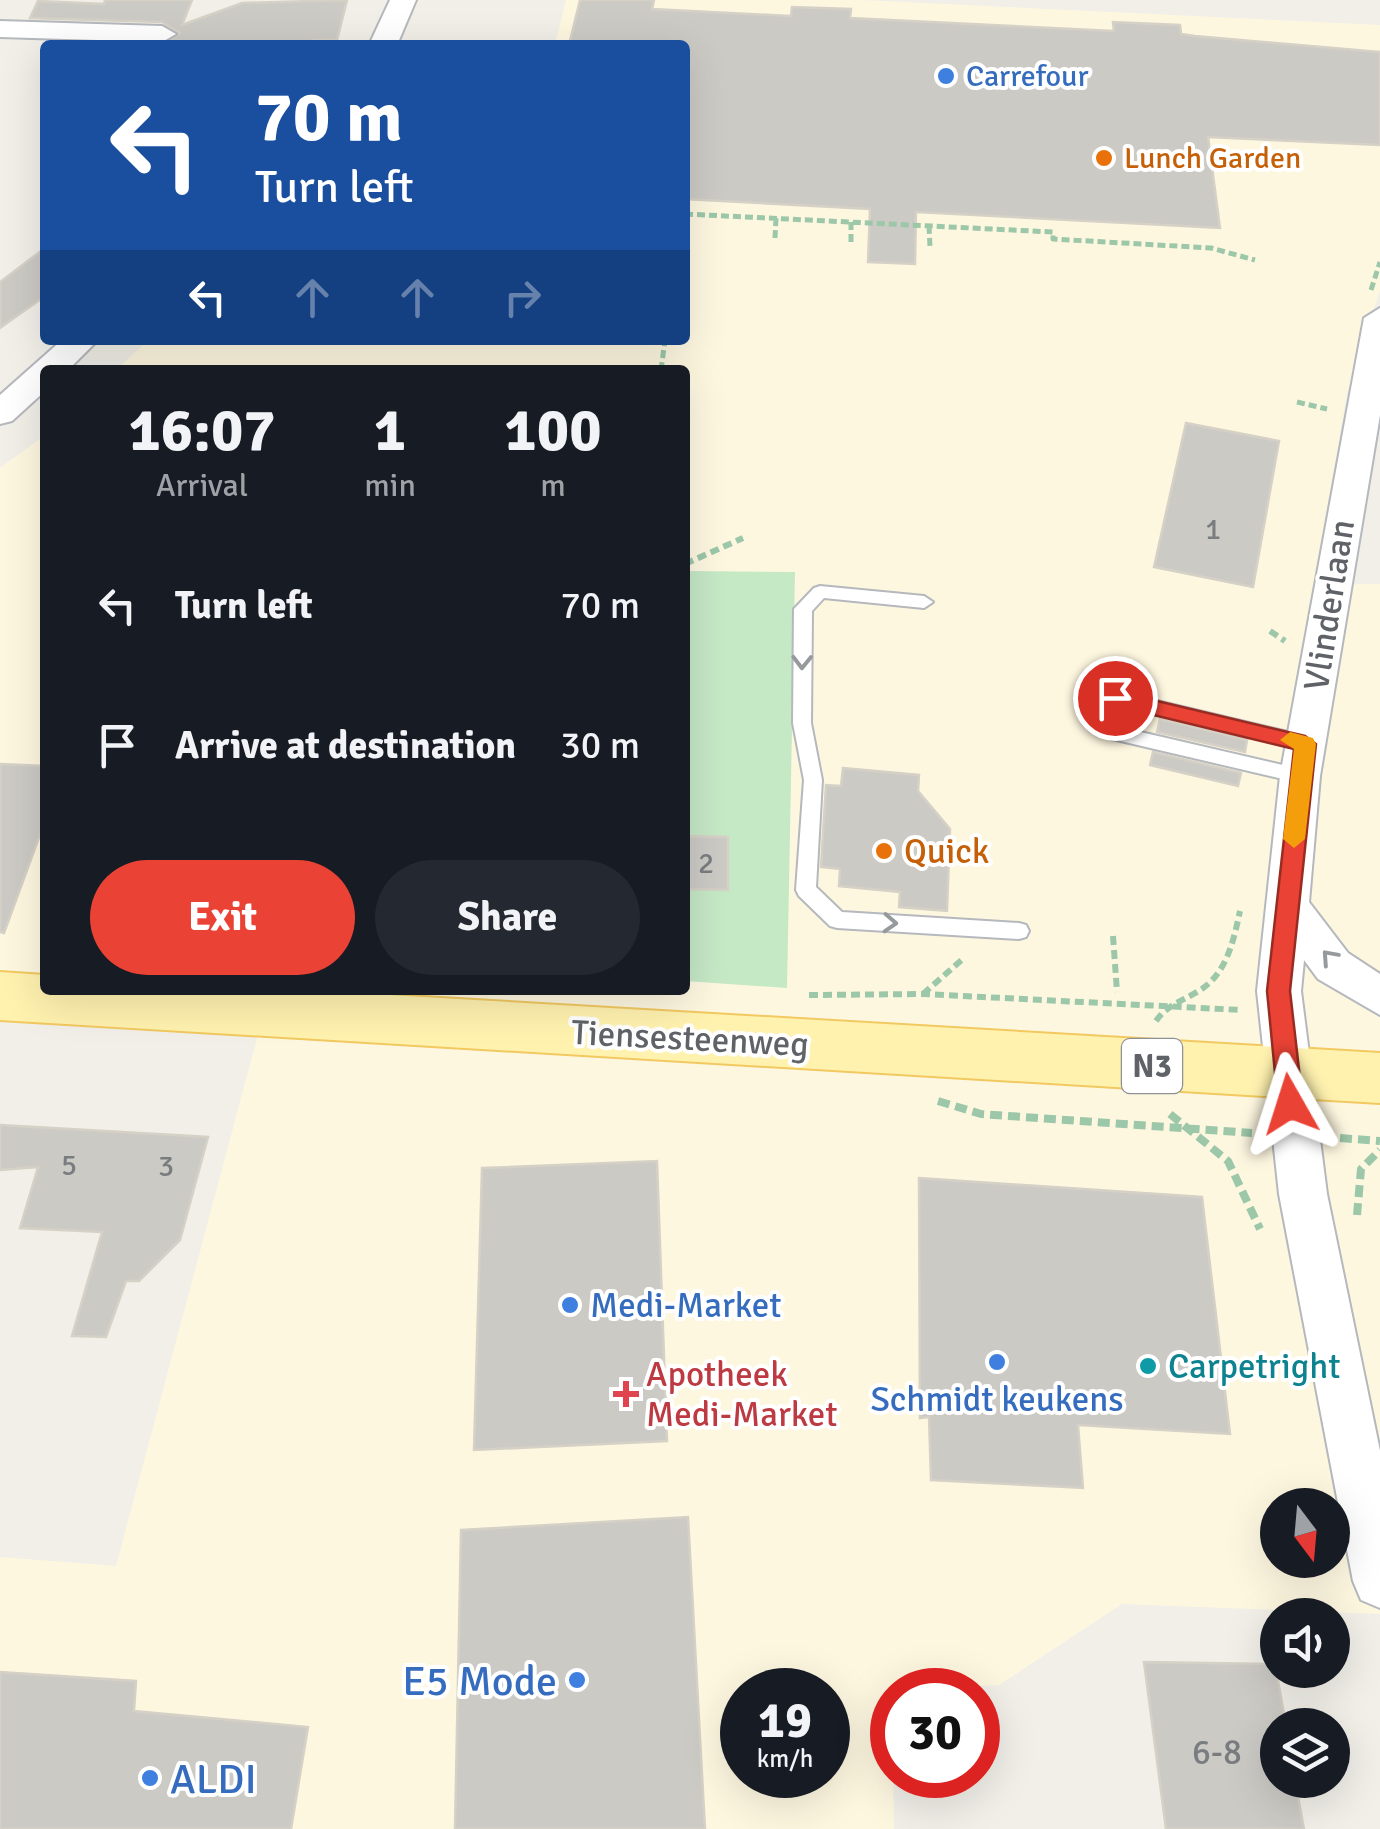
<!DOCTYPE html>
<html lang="en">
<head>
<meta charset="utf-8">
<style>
  :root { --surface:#171b24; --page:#242831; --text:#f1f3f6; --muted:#9ea1a6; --accent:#ea4335 }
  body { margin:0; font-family:Signika,sans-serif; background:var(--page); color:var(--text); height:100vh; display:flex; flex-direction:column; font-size:38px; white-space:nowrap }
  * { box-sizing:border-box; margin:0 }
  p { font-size:32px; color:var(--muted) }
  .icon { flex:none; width:55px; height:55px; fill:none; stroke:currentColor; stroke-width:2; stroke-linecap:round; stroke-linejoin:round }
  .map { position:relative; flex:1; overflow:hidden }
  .drawer { position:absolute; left:40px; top:365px; width:650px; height:630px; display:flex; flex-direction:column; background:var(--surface); border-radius:10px; box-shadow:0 10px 40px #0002 }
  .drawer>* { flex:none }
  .banner { position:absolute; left:40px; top:40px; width:650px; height:305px; border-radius:10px; box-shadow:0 10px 40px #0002; background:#1a4fa0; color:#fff; overflow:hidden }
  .needle { width:65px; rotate:164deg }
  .fabs { position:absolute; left:1260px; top:1488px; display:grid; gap:20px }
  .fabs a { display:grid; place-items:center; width:90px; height:90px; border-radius:50%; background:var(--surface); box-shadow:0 10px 40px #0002; font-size:50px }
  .speed { position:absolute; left:720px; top:1668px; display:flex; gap:20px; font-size:50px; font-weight:700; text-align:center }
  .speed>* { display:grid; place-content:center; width:130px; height:130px; border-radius:50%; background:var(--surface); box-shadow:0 10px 40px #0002; line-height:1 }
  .speed small { font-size:25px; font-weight:400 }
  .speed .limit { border:15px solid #d22; background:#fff; color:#111 }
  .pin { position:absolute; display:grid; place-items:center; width:85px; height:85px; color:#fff; margin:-42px; border:5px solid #fff; border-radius:50%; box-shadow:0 2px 10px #0007 }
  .me { position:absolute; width:110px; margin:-55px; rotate:354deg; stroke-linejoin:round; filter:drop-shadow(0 0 8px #0008) }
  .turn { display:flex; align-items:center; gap:35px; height:210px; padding:0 50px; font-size:45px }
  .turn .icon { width:130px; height:130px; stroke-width:2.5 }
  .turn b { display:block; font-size:70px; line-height:85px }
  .lanes { display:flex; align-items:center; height:95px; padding:0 50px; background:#0003; justify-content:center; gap:50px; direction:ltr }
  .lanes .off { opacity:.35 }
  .eta { display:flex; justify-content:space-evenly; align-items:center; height:170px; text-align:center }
  .eta b { font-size:60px; font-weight:700; line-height:70px }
  .primary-button { display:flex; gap:20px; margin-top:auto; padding:20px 50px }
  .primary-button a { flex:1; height:115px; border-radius:60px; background:var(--accent); color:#fff; font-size:40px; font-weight:700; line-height:115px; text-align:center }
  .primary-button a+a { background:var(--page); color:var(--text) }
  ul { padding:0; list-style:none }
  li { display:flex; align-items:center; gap:30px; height:140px; padding:0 50px }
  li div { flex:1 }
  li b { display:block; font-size:38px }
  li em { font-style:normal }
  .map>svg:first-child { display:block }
  .commercial { fill:#fef7e0; fill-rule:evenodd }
  .green { fill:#c5e8c5 }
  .building { fill:#cccac5; stroke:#d6d1c6; stroke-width:2.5 }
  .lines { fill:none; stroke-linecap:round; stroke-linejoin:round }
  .lane-casing { stroke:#b5b8bc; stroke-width:4 }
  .street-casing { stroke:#b5b8bc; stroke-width:4 }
  .primary-casing { stroke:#f2c960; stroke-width:4 }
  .path-far2 { stroke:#9cc7a9; stroke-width:5; stroke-dasharray:8 4; stroke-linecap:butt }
  .path-far1 { stroke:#9cc7a9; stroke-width:6; stroke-dasharray:9 5; stroke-linecap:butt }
  .path { stroke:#9cc7a9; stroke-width:8; stroke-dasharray:12 6; stroke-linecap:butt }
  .lane { fill:#fff; fill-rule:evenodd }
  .street { fill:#fff; fill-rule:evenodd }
  .primary { fill:#fff2af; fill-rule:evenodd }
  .oneway { stroke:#979a9d }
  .route { fill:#ea4335; stroke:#982c22; stroke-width:2.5 }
  .slow { fill:#f59e0b }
  .shop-dot { fill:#3f7fe0; stroke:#fff; stroke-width:4 }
  .food-dot { fill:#e8710a; stroke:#fff; stroke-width:4 }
  .culture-dot { fill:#0f9aa8; stroke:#fff; stroke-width:4 }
  .health-dot { fill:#e0444e; stroke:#fff; stroke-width:4 }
  .labels { text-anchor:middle; stroke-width:8; stroke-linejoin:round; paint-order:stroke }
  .far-shop-label { font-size:30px; fill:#366cbe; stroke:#fff; text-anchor:start }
  .far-food-label { font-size:30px; fill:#c56008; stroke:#fff; text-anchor:start }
  .number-label { font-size:30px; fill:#7a7d7f }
  .shield { fill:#fff; stroke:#8f9295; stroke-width:2.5 }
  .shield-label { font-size:32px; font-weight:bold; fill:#5f6368 }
  .street-label { font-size:35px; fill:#5f6368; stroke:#fff }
  .food-label { font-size:35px; fill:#c56008; stroke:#fff; text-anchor:start }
  .shop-label { font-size:35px; fill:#366cbe; stroke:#fff; text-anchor:start }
  .culture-label { font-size:35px; fill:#0d838f; stroke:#fff; text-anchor:start }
  .health-label { font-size:35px; fill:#be3a42; stroke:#fff; text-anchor:start }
  .near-number-label { font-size:35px; fill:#7a7d7f }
  .near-shop-label { font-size:42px; fill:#366cbe; stroke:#fff; text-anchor:end }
</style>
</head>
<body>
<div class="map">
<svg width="1380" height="1829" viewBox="0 0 1380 1829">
  <rect width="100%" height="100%" fill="#f1efe8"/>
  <path class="commercial" d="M566,0H861L1380,25V290L1347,393L1314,585L1380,584V1614L1122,1604L999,1685L892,1690L894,1829H0V1557L116,1566L264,1012L0,996V468L45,435V990H685V370H116L148,340H685V45H555ZM1278,1505H1332V1560H1278ZM742,1690H828V1775H742Z"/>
  <path class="green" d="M685,571L795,572L787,988L685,981Z"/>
  <path class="building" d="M105,0H192L182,25L242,3L347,0L337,40H314L313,45H164L180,33L162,22L30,18L38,1L104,4Z
    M580,0H654L652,9L791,16L792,7L851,9L850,18L1114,31L1113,22L1180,25L1181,34L1195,36L1380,52V145L1208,137L1220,228L916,212L915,264L868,262L870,209L685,199V45H569Z
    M45,248V296L0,328V282Z
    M1186,423L1279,441L1253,587L1154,567Z
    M1160,719L1247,740L1245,752L1157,732Z
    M1153,752L1241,773L1238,786L1150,765Z
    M0,764L45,766V821L4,933L0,932Z
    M843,768L919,775L918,791L950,829L947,911L899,907L900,892L839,886L840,869L821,867L826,785L841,786Z
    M685,836L728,837V890L685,889Z
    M0,1125L208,1137L180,1240L139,1281H126L106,1337L72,1336L102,1232L20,1228L38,1167L0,1170Z
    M657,1161L667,1441L474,1450L482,1168Z
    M919,1178L1202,1197L1230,1434L1078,1425L1083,1488L931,1480L929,1417L920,1418Z
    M688,1517L705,1829H455L461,1530Z
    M1144,1662L1275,1664L1286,1725H1278V1780H1295L1304,1829H1166Z
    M0,1672L136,1681L134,1711L308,1727L291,1829H0Z"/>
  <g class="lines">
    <defs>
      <path id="lane" d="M820,586L924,596L933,602L924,608L824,598L812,611L811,723L822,780L816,887L842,912L1019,923L1026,925L1029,931L1026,937L1019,939L837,928L830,926L799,896L796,890L804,780L793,723L794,609L814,588Z
        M1115,691L1305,736L1314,743L1305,750L1109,703L1106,698L1109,693Z
        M1119,727L1300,769L1309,776L1300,783L1112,739L1110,734L1112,729Z"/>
      <path id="street" d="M390,0H416L397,45H369Z
        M0,21L162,26L176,34L162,42L0,37Z
        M1380,308V415L1320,776L1309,902L1348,953L1380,974V1015L1318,979L1304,960L1301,991L1327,1194L1380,1451V1608L1361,1600L1353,1581L1279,1194L1257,991L1280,776L1364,318Z
        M62,340H98L68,370H45V391L12,421L0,424V395Z"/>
      <path id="primary" d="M0,972L45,975V990H304L1380,1053V1103L0,1020Z"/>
    </defs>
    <use href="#lane" class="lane-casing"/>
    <use href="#street" class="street-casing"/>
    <use href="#primary" class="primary-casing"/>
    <path class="path-far2" d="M685,214L1053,232V239L1211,248L1255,260
      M851,222V242
      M929,226L930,247
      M775,238L776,218
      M1371,290L1380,262
      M661,370L665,340
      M1297,402L1327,409"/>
    <path class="path-far1" d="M685,564L743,538
      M1270,631L1285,641
      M1113,936L1117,992
      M923,994L965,957
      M809,995L923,994L1241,1010
      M1156,1021C1166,1006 1180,1002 1195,993C1226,977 1233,943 1240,911"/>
    <path class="path" d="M938,1101L981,1114L1252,1133
      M1170,1114L1228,1161L1260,1229
      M1340,1138L1380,1141
      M1357,1215L1361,1169L1380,1150"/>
    <use href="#lane" class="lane"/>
    <use href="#street" class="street"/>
    <use href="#primary" class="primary"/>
  </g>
  <defs><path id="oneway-chevron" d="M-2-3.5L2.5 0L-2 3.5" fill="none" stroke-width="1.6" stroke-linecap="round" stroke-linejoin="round" transform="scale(2.5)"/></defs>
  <g class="oneway">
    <use href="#oneway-chevron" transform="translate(802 662) rotate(91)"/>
    <use href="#oneway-chevron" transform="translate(890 923) rotate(3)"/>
    <use href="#oneway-chevron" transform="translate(1329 957) rotate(-132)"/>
  </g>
  <path class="route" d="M1115,691L1305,736L1316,744L1290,991L1303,1104L1299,1112H1282L1278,1104L1267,991L1294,749L1108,704V693Z"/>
  <path class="slow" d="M1290,732L1313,738L1316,744L1305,839L1294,848L1283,839L1294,749L1280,740Z"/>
  <g class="shop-dot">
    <circle cx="946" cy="76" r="10"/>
    <circle cx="570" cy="1305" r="10"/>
    <circle cx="997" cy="1362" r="10"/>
    <circle cx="577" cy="1680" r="10"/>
    <circle cx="150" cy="1778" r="10"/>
  </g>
  <g class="food-dot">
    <circle cx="1104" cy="158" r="10"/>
    <circle cx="884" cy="851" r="10"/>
  </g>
  <circle class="culture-dot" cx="1148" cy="1366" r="10"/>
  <path class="health-dot" d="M621 1379h10v10h10v10h-10v10h-10v-10h-10v-10h10z"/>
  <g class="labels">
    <g class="far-shop-label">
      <text x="966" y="86">Carrefour</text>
    </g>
    <g class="far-food-label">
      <text x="1124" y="168">Lunch Garden</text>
    </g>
    <g class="number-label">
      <text x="1213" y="539">1</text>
      <text x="706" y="873">2</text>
      <text x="69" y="1175">5</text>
      <text x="166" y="1176">3</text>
    </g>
    <rect class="shield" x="1122" y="1039" width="60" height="54" rx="8"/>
    <g class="shield-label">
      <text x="1152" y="1077">N3</text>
    </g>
    <g class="street-label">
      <text transform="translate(1329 605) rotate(-81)" y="12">Vlinderlaan</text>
      <text transform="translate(690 1038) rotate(3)" y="12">Tiensesteenweg</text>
    </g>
    <g class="food-label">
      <text x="904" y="863">Quick</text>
    </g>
    <g class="shop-label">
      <text x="590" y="1317">Medi-Market</text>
      <text x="997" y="1411" text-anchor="middle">Schmidt keukens</text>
    </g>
    <g class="culture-label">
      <text x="1168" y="1378">Carpetright</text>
    </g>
    <g class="health-label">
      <text x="646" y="1386">Apotheek<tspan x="646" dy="40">Medi-Market</tspan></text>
    </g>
    <g class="near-number-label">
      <text x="1217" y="1764">6-8</text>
    </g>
    <g class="near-shop-label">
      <text x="557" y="1695">E5 Mode</text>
      <text x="170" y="1793" text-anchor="start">ALDI</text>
    </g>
  </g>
</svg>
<div class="fabs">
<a><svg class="needle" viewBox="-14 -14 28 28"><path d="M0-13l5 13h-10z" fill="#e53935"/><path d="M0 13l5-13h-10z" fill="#9ea1a6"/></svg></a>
<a><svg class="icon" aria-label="sound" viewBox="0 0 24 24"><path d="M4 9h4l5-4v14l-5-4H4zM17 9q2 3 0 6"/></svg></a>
<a><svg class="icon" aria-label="layers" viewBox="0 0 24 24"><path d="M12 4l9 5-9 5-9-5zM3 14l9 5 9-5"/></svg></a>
</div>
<div class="speed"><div>19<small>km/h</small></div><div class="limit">30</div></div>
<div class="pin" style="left:1115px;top:698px;background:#d93025"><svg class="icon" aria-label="arrive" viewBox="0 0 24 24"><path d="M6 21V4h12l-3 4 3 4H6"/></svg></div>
<svg class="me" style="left:1290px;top:1104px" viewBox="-20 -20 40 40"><path d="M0-17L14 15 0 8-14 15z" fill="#ea4335" stroke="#fff" stroke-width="4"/></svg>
<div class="banner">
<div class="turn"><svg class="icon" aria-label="left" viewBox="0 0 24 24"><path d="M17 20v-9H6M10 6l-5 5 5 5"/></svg><div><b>70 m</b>Turn left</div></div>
<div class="lanes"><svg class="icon" aria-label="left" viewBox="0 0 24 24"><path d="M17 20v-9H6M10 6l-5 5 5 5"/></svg><svg class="icon off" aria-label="ahead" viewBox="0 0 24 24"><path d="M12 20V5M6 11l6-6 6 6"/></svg><svg class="icon off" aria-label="ahead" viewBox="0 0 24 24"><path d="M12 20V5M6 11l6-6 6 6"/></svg><svg class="icon off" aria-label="right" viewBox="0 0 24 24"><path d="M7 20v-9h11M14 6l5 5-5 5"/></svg></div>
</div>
<section class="drawer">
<div class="eta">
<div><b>16:07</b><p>Arrival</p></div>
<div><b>1</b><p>min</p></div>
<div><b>100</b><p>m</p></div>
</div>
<ul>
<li><svg class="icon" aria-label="left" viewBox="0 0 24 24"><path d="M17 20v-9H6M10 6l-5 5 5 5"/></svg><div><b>Turn left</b></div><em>70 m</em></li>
<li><svg class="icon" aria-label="arrive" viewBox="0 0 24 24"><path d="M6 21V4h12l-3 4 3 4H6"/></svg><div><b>Arrive at destination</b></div><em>30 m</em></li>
</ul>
<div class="primary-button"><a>Exit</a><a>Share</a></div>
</section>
</div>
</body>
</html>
